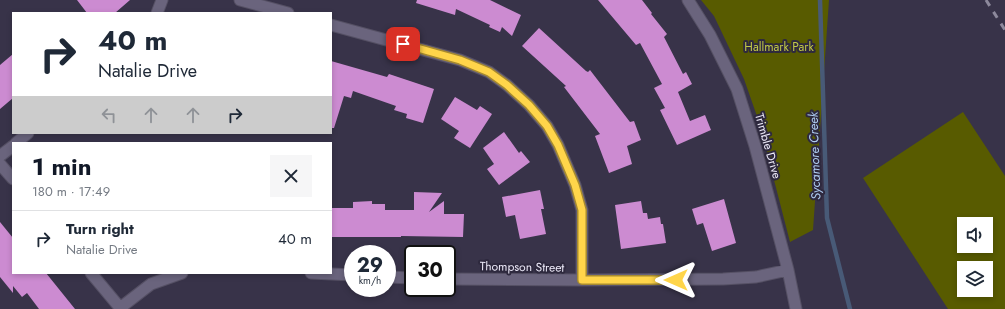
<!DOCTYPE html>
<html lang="en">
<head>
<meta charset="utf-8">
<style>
  :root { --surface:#fff; --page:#f6f6f7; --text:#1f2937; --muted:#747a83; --line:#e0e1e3; --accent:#111827 }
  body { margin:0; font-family:Jost,sans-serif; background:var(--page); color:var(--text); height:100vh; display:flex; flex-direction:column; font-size:15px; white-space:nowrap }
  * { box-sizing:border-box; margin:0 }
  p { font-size:13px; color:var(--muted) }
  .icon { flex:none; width:22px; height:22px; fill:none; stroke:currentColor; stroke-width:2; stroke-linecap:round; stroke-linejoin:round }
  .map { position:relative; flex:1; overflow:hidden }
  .side { position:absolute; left:12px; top:142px; width:320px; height:132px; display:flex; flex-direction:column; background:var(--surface); border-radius:0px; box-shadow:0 2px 6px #0003 }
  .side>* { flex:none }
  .hud { position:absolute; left:12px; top:12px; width:320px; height:122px; border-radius:0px; box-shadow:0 2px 6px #0003; background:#fff; color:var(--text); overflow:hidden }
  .controls { position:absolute; left:957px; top:217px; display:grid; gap:8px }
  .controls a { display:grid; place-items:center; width:36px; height:36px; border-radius:0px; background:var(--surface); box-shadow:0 2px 6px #0003; font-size:20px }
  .speed { position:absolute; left:344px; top:245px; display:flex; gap:8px; font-size:20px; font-weight:700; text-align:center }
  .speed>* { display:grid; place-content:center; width:52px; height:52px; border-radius:50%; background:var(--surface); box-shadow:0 2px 6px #0003; line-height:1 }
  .speed small { font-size:10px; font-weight:400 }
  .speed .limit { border:2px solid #111; border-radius:6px; background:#fff; color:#111 }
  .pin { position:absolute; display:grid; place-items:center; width:34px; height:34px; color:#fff; margin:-17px; border-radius:8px; box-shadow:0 2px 6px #0006 }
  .me { position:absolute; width:44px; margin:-22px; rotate:270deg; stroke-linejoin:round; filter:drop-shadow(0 0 3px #0008) }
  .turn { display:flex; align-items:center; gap:14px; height:84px; padding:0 20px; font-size:18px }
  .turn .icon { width:52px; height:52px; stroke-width:2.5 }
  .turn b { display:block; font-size:28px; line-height:34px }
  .lanes { display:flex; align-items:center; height:38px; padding:0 20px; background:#0003; justify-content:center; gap:20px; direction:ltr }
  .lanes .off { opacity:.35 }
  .round { display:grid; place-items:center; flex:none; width:42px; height:42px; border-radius:0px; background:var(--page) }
  .head { display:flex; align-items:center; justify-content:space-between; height:68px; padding:0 20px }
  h1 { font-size:24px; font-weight:700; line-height:30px; color:var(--accent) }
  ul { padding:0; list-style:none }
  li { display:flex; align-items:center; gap:12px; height:56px; padding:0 20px; border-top:1px solid var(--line) }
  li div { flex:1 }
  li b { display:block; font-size:15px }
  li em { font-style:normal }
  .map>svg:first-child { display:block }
  .green { fill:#585b00; fill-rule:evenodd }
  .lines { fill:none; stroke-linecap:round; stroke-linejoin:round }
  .stream { stroke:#485a77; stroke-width:4.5 }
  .building { fill:#cc8bd1 }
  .minor-casing { stroke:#555064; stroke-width:13 }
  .minor { stroke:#6a647d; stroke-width:11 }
  .rail { stroke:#8d899c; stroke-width:3; stroke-dasharray:7 7; stroke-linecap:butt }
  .route-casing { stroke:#a68a30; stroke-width:10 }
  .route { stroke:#ffd54a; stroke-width:7 }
  .labels { text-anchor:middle; stroke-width:4; stroke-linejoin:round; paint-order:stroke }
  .park-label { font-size:12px; fill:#c2c947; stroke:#2e293e }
  .street-label { font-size:12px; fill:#edeaf9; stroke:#2e293e }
  .water-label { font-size:13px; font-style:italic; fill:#aecbf0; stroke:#2e293e }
</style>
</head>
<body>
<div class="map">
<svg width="1005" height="309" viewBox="0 0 1005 309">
  <rect width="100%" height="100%" fill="#383349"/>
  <path class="green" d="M701,0H829L813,230L790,242L759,122L744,79L714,16Z
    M963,112L1005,176V309H948L863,178ZM964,224H986V246H964ZM964,268H986V290H964Z"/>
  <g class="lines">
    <path class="stream" d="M820,0L827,218L850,309"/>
  </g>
  <path class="building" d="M77,0H130L115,13H87Z
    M417,0H490L521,15L512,36L502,27L500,32L489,27L490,25L456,9L455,15L416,3Z
    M598,0H642L652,13L651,14L667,34L664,37L683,74L686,72L692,84L678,92L690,121L705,115L711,130L677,145L660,110L665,108L654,88L662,84L640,43L636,45Z
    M539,28L586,71L588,72L590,70L630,122L634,121L641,140L627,146L632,164L609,173L595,136L600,134L564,87L566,86L522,46Z
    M13,54V98L0,109V65Z
    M331,61L387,77L389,74L434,89L423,123L406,118L407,114L394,110L396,106L353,91L351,98L344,96L334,128H331Z
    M455,97L477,110L480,106L492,114L470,148L454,138L459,131L441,119Z
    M504,132L519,153L521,151L530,162L499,185L487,169L494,164L483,148Z
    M540,190L544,209H541L546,234L520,239L515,215L506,217L502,197Z
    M414,192L442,193L429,212L444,201V214H464L463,237L401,236V237H331V208H353V202L372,201V204H385V210H414Z
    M724,199L736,243L712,251L703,223L697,225L692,209Z
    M641,201L643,213H647L648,219L660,217L661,224H663L666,243L621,249L615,205Z
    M0,222L13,238V273H46L75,309H39L27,293L22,297L13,286V293L0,277Z"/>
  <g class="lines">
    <defs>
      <path id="minor" d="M240,0L288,13
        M688,0L710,35L737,89L755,146L788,270L796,309
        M157,13L162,0
        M331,25L460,60L489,72L507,85L529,105L547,126L558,145L575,185L582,210V280
        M16,143L28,133
        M0,156L13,146
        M0,164L13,179
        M91,273L121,309
        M311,273L353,275
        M387,277L413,278
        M447,279L582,280L723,279L756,277L788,270
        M120,308L151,284L182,273"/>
    </defs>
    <use href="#minor" class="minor-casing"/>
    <use href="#minor" class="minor"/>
    <path class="rail" d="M986,0L1005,30"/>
  </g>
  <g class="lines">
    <defs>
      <path id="route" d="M403,44L460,60L489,72L507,85L529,105L547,126L558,145L575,185L582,210V280H676"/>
    </defs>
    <use href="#route" class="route-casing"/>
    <use href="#route" class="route"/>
  </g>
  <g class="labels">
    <g class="park-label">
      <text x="779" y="51">Hallmark Park</text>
    </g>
    <g class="street-label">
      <text transform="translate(768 146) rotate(74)" y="4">Trimble Drive</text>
      <text transform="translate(522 267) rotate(1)" y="4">Thompson Street</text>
    </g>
    <g class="water-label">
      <text transform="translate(814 156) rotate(-92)" y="5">Sycamore Creek</text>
    </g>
  </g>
</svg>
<div class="controls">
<a><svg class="icon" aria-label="sound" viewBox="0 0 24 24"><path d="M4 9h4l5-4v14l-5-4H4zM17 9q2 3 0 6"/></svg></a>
<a><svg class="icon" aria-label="layers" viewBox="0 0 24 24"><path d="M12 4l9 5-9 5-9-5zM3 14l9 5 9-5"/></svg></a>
</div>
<div class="speed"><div>29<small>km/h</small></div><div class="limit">30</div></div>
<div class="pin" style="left:403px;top:44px;background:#d93025"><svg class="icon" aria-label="arrive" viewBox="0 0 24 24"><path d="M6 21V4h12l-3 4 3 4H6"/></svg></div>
<svg class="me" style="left:676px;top:280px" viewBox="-20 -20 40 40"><path d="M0-17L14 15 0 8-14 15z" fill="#ffd54a" stroke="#fff" stroke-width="4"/></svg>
<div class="hud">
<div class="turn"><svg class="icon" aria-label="right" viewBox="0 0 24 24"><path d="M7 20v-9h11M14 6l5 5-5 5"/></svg><div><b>40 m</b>Natalie Drive</div></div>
<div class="lanes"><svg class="icon off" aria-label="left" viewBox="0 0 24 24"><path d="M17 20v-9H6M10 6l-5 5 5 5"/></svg><svg class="icon off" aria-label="ahead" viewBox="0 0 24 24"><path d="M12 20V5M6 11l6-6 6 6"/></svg><svg class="icon off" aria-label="ahead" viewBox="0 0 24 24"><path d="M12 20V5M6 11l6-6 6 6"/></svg><svg class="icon" aria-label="right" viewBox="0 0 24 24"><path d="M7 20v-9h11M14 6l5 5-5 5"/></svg></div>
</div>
<section class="side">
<div class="head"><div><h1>1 min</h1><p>180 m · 17:49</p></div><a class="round"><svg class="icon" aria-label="close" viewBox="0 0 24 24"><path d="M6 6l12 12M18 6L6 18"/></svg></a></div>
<ul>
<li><svg class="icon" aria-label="right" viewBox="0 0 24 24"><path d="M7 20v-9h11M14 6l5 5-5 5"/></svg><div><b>Turn right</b><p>Natalie Drive</p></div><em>40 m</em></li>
</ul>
</section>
</div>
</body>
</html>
